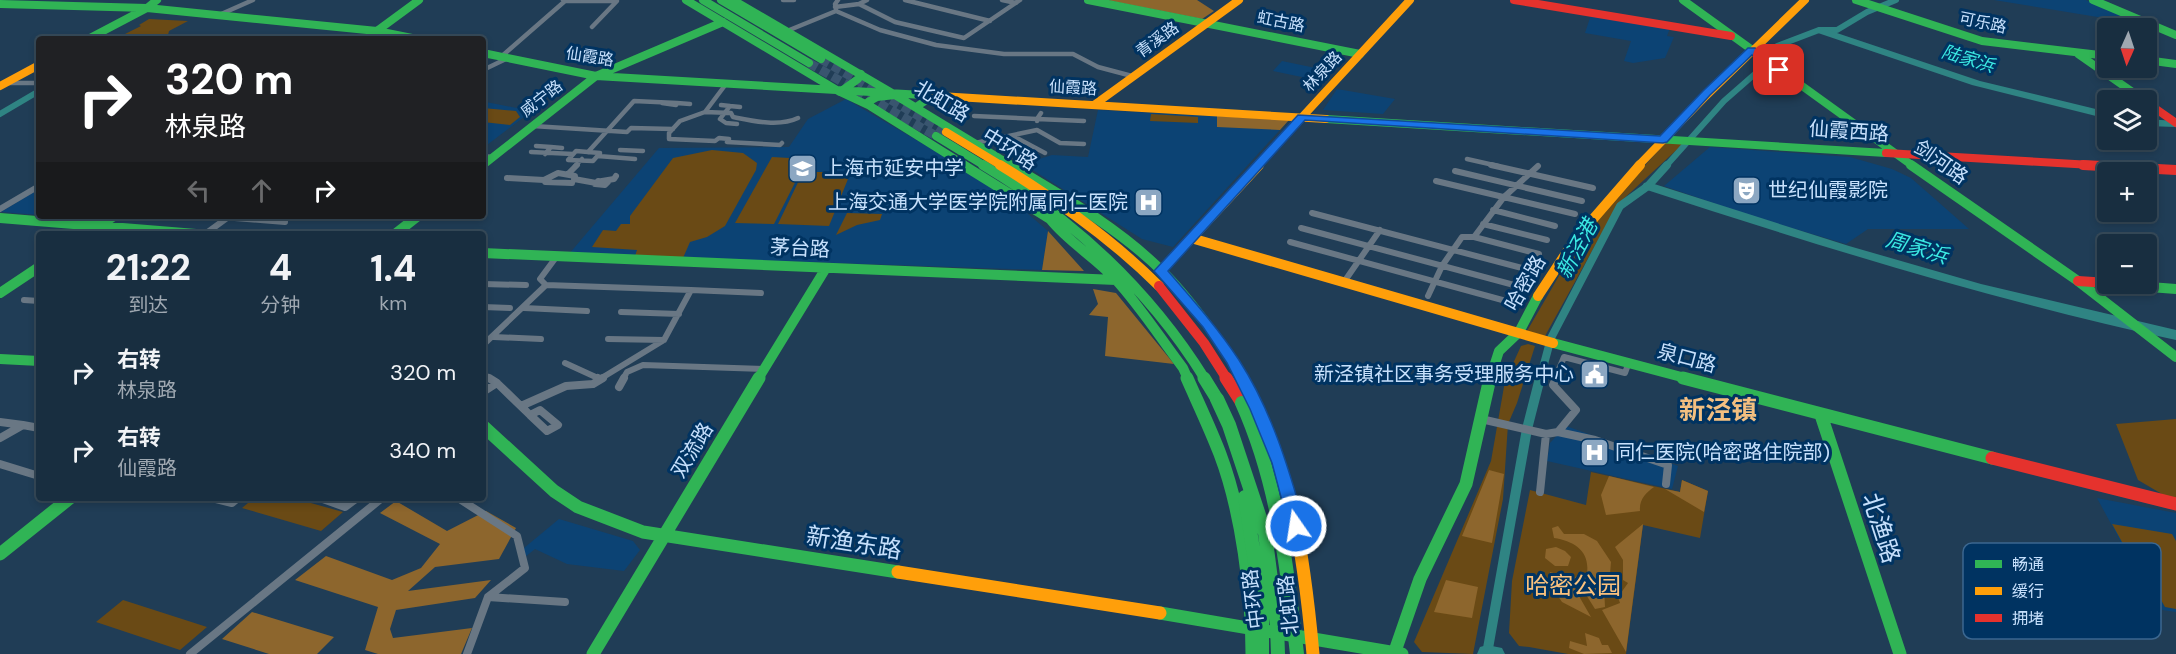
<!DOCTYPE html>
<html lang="zh">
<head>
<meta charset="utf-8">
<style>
  :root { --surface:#182e40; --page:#253a4b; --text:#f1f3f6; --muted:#9fa8b1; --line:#364a59 }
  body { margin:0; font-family:"DM Sans","Noto Sans SC",sans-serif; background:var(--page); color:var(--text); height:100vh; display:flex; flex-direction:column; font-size:22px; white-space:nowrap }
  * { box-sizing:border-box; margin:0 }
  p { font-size:20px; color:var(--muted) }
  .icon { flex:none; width:33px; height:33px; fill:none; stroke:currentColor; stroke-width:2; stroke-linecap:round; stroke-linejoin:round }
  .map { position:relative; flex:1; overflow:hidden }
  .details { position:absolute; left:36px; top:231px; width:450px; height:270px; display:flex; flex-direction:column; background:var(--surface); border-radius:6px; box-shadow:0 3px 9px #0003,0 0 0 2px var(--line) }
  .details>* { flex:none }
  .banner { position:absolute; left:36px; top:36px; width:450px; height:183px; border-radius:6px; box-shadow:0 3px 9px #0003,0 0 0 2px var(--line); background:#202124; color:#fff; overflow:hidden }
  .needle { width:39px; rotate:183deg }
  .buttons { position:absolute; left:2097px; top:18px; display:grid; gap:12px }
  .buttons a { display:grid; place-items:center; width:60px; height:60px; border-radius:6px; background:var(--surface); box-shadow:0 3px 9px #0003,0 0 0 2px var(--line); font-size:30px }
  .pin { position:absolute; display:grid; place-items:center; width:51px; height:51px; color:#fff; margin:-26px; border-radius:12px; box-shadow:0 3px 9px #0006 }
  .me { position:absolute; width:66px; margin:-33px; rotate:347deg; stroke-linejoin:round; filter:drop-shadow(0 0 4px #0008) }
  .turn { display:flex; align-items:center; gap:21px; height:126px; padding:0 30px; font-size:27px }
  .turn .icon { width:78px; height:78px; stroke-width:2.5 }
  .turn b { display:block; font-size:42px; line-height:51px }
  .lanes { display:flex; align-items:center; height:57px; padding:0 30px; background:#0003; justify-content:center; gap:30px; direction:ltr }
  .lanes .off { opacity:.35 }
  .eta { display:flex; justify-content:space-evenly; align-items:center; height:102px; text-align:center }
  .eta b { font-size:36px; font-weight:800; line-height:42px }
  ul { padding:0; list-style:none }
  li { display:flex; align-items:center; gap:18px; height:78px; padding:0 30px }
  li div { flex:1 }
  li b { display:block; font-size:22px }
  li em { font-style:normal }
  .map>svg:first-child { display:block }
  .built { fill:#0c4374 }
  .green { fill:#6a4a15 }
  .forest { fill:#8d662d }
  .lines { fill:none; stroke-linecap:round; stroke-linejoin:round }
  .canal-far2 { stroke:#2f8483; stroke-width:6 }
  .canal-far1 { stroke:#2f8483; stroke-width:8 }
  .canal { stroke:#2f8483; stroke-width:10 }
  .river { fill:#2f8483; fill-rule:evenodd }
  .highway-tunnel { stroke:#39556f; stroke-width:9; stroke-dasharray:9 4.5; stroke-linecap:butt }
  .street-far2 { stroke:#697784; stroke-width:4.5 }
  .street-far1 { stroke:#697784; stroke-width:6 }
  .street { stroke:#697784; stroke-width:8 }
  .fast-far2 { stroke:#30b455; stroke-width:8 }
  .fast-far1 { stroke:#30b455; stroke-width:10 }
  .fast { stroke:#30b455; stroke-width:13 }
  .slow-far2 { stroke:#ff9f0a; stroke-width:8 }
  .slow-far1 { stroke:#ff9f0a; stroke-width:10 }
  .slow { stroke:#ff9f0a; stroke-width:13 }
  .jam-far2 { stroke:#e5322d; stroke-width:8 }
  .jam-far1 { stroke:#e5322d; stroke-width:10 }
  .jam { stroke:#e5322d; stroke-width:13 }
  .fast-bridge { stroke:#30b455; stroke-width:14 }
  .route { fill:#1a73e8; stroke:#114b97; stroke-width:1.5 }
  .labels { text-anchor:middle; stroke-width:6; stroke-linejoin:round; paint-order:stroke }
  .far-street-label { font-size:16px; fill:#c6e0fc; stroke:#003361 }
  .far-water-label { font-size:18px; font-style:italic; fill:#3be9e3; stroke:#003361 }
  .street-label { font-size:20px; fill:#c6e0fc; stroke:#003361 }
  .poi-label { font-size:20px; fill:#c6e0fc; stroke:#003361; text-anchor:start }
  .water-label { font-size:21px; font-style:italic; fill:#3be9e3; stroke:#003361 }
  .near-street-label { font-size:24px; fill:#c6e0fc; stroke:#003361 }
  .near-park-label { font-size:24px; fill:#fbc27d; stroke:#003361 }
  .district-label { font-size:26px; font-weight:bold; fill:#f3bf80; stroke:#003361 }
  .key { fill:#003361; stroke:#3b6790; stroke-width:1.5 }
  .key-label { font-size:16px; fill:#c6e0fc }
</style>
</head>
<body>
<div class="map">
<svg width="2176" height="654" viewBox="0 0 2176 654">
  <rect width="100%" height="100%" fill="#203d56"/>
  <path class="built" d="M1994,0H2086L2134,21H2122Z
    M1591,15L1670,28L1667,36L1674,37L1665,58L1633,63L1624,61L1631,41L1585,33Z
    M1282,61L1330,71L1321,81L1273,71Z
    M1337,89L1395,99L1383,114L1323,110Z
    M846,99L997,187L1048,231L1042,270L569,254L659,148L789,147L808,119Z
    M486,102L532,111L483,148V103Z
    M1098,110L1289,120L1173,247L1142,239L1023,164L1052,155L1088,157Z
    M1710,147L1850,157L1892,169L1911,178L1969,229H1868L1846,244L1748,215L1664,186Z
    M39,189V215L1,212Z
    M1566,426L1678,466L1672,489L1547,461L1550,443Z
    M2097,498L2176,513V612L2162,610L2136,570Z
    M559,519L633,541L640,550L624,571L567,564L535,549L525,557L518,553Z"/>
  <path class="green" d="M149,19L188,21L169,31L167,39H115L141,26L139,25Z
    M483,108L516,111L520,117L510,125L483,122Z
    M1151,114L1198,117V123L1150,121Z
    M1666,142L1684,143L1618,204L1545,336L1527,331L1570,257L1605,210Z
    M712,150L743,153L757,163L756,170L725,226L707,237L690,242L683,258L635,256L637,250L592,247L603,230L616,231L621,224H630V216L673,158Z
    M772,157L807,159L774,224L735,223Z
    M803,172H823L848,179L829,226L778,224Z
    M847,213L882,214L880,220L857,225L836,235Z
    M1528,344L1535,346L1517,403L1508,424L1503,499L1473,654L1422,652L1414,642L1491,461L1505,381L1521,346Z
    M2176,419V498L2167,497L2138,480L2116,424Z
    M1591,472L1680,492L1682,480L1708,491L1700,538L1643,525L1626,654H1568L1529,647L1519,646L1509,633L1512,581L1530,490L1586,505Z
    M254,498H293L343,512L321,531L242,508Z
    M2112,524L2172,534L2176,541V609L2165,607L2145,572L2138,571Z
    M123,600L207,627L180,650L96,622Z"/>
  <path class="forest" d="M1106,0H1197L1214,11L1202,19Z
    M1217,116L1289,120L1280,130L1217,127Z
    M1048,231L1084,271L1042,270Z
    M1093,289L1116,293L1174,364L1105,356L1108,317L1089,315L1098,304Z
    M1489,470L1504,474L1492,543L1462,536Z
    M1609,476L1654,487C1646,493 1639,499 1640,511L1606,515L1601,495Z
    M1682,480L1708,491L1704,512L1665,489L1680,492Z
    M396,501L447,531L486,511L516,528L499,559L435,567L408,591L491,580L475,598L396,610L390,629L393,638L472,628L461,654H378L365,650L378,607L295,580L326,556L392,580L421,568L440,544L380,513Z
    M1643,524L1626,652L1602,610L1620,603L1618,597L1628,583L1623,580V560L1615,547Z
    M1558,526L1564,534H1584L1597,541L1611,562L1610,574L1604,587L1605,607L1595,609L1575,577L1587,573C1590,551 1574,541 1554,538L1552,528Z
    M1556,547L1565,551L1571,557L1568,566H1555L1545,558L1546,549Z
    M1550,572L1568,577L1591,617L1562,602L1549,583Z
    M1446,580L1478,587L1472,618L1434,612Z
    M252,612L334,637L317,654H269L222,639Z
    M1585,633L1599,638L1602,645H1608L1612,653L1584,654L1569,648L1570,641L1587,646Z"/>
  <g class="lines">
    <path class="canal-far2" d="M0,114L39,91
      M1666,166L1724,101L1756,73L1777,46L1819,30H1837L1867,12L1896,0"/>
    <path class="canal-far1" d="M1540,379L1551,338L1620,206L1648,186L1667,165"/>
    <path class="canal" d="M1487,654L1527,429L1540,378"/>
    <path class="river" d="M1819,27L1980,81L2108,112V119L1972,85L1815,32L1814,30Z
      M2146,119L2176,121V127L2146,126Z
      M1648,182L1849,246L1981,284L2176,330V340C1995,301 1819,246 1644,189L1642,186L1644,183Z
      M1487,645L1502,648L1505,654H1477L1480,647Z"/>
    <path class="highway-tunnel" d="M821,59L946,132
      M809,63L936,136"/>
    <path class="street-far2" d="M783,0H794
      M905,0L990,21
      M1002,0L1016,3
      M565,1H617L592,27
      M859,4L895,22L964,38L1020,0
      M835,7L859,4L867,0
      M836,11L835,4L838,0
      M219,15L253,0
      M787,31L836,11L880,30L936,45L1004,54H1073L1098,67L1132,76
      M502,56L565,1L563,0
      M483,70L508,58
      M6,83H39
      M726,84L705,112L731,113L733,117C753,121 779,127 798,118
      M677,103L690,104
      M721,105L730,106
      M705,112L680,121L669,133V139L715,141L719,138L729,139L727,142L780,145L782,143
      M974,116L1037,119L1041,113
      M1037,121V119L1084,121
      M737,124L726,123L720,119L730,106L740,107
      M533,126L627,132L631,128L673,129
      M1013,136L1045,153
      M975,143L1037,130L1060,143L1084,144
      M536,146L551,147
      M620,150L643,151
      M576,151L600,153L593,161L568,160Z
      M531,152L573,154
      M588,152L634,101L677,103L676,105L662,103
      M545,154L551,147L562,148
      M483,156L493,157
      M598,156L635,159
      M1467,159L1498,166
      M575,166L582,159"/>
    <path class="street-far1" d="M1491,165L1593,188
      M1455,171L1582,201
      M568,174L577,165
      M507,178L544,180
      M574,179L596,183
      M598,181L608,182L605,185L595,184Z
      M602,181L614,179L616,176
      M1436,181L1575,214
      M572,183L545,182L544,180L558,173L575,176V179
      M0,209L39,186
      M1493,210L1555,226
      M1312,213L1522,268
      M210,216L285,222
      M1483,224L1547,240
      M1301,228L1514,285
      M205,234L227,218
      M1474,237L1539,254
      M1290,242L1506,301
      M1344,282L1380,230
      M483,284L526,285
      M546,285L540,279L557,256
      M691,290L761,293
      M1428,296L1442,266L1462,237H1474L1504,197L1538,166
      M24,300L39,301
      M483,307L510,308
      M524,308L587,311
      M621,312L679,314
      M494,337L541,339
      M608,339L664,340
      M483,345L546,285L691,290L664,340L600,379
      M565,363L600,379
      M483,374L491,379
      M623,379L627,372L643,365L765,369
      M1555,379L1564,357L1625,373L1629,362"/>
    <path class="street" d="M489,378L497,383
      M598,378L600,379
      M1556,378L1553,385L1576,410L1558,432
      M619,387L624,378
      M483,392L497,383L530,415
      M521,406L566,386L593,384L603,378
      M540,410L558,425L547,431L530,415Z
      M1481,419L1546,434L1558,432L1595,440L1668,465L1666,484
      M0,422L23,425
      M0,438L23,425L39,428
      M0,464L39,476
      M1540,492L1546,434
      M212,498L232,503L238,498
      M320,498L345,507L357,498
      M458,498L517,536L525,568L488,597L467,654
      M488,597L565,602
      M190,654L382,498"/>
    <path class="fast-far2" d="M686,0L840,92L858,79L861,74
      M703,0L809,63
      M721,0L821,59
      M733,0L892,93
      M1088,0L1360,54
      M1683,0L1913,166
      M1856,0L1982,41L2108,56
      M2093,0L2176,35
      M0,4L147,8L377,31L417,39
      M88,39L147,8L157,0
      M366,39L419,0
      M483,53L596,76L923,95
      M2078,54L2144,100
      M2146,60L2176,64
      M840,92L870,106L966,166
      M870,106L868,102L877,97L895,95L1012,166
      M916,107L931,97
      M1326,119L1886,153
      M936,136L985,166
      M483,165L596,76L723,22"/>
    <path class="fast-far1" d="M963,165L1050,219C1068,242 1095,257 1115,279C1140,306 1161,339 1183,368L1188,379
      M983,165C1073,219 1149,289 1205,379
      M1010,165C1064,197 1119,228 1164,273C1185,294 1202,317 1219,341
      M1911,165L2078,281L2176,357
      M0,218L196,234
      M88,234L114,216
      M395,234L418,216
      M483,253L1116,280
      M2111,284L2176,289
      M0,293L39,267
      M1553,343L1689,379
      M0,359L39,361
      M758,379L826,268
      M1490,379L1499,351L1519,332L1538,296"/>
    <path class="fast" d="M1187,378C1198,403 1210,428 1220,454C1242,512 1252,592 1252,654
      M1204,378L1217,399
      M1683,378L1992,458
      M1821,415L1900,654
      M483,426L554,491L578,507L643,532L898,572
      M0,554L70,498
      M1160,613L1402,654
      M593,654L759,378
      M1394,654L1420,579L1466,484L1490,378"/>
    <path class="slow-far2" d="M0,86L39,65
      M923,95L1326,119
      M1094,105L1239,0
      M946,132L1002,166
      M1257,166L1410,0
      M1638,166L1704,98L1805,0"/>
    <path class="slow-far1" d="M1000,165C1057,200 1111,238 1159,286
      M1191,238L1553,343
      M1161,271L1259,165
      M1538,296L1574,241L1640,165
      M1219,341L1243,379"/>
    <path class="slow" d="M1242,378C1292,467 1304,555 1313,654
      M898,572L1160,613"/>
    <path class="jam-far2" d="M1514,0L1731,36
      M2146,102L2176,123
      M1886,153L2109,166"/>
    <path class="jam-far1" d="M2083,165L2176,170
      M2078,281L2108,283
      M1159,286L1204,343L1227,379"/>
    <path class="jam" d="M1226,378L1242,403
      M1992,458L2176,504"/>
    <path class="fast-bridge" d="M1217,399L1229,425L1265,533L1277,626L1278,654
      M1242,403C1278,483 1287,567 1297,654
      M1245,497L1262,608V654"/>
  </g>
  <path class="route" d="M1748,48H1755L1783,70L1775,72L1752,55L1710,95L1667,142L1663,143L1305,120L1168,271C1193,300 1218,328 1239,360C1272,411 1289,469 1305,526L1302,531H1290L1272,463L1250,409L1227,363L1203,327L1154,271L1298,115L1660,136L1703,91Z"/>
  <defs>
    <symbol id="school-square" viewBox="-11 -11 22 22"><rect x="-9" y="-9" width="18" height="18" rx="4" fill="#8ca7c2" stroke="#003361"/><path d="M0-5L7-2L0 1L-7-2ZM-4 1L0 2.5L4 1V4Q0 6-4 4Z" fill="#fff"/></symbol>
    <symbol id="theatre-square" viewBox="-11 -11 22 22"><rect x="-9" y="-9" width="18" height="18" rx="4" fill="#8ca7c2" stroke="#003361"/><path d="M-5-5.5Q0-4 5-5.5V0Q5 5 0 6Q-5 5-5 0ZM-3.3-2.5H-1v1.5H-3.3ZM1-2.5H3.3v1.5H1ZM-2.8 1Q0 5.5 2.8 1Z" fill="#fff"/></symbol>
    <symbol id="hospital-square" viewBox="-11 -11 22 22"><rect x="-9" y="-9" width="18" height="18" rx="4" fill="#8ca7c2" stroke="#003361"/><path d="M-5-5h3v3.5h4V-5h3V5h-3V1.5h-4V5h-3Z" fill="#fff"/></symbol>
    <symbol id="civic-square" viewBox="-11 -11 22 22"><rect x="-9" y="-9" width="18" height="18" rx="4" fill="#8ca7c2" stroke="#003361"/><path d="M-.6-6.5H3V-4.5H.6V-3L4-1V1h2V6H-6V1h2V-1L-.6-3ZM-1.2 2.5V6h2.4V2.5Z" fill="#fff"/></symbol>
  </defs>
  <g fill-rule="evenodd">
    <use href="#school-square" x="786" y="152" width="33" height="33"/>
    <use href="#theatre-square" x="1730" y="174" width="33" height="33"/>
    <use href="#hospital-square" x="1132" y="186" width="33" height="33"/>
    <use href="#civic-square" x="1578" y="358" width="33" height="33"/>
    <use href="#hospital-square" x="1578" y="436" width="33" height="33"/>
  </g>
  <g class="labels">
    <g class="far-street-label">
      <text transform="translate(1281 21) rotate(11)" y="6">虹古路</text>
      <text transform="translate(1983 22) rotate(12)" y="6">可乐路</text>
      <text transform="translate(1157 39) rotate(-36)" y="6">青溪路</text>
      <text transform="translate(590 56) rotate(9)" y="6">仙霞路</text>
      <text transform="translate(1322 71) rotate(-47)" y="6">林泉路</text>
      <text transform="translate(1073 87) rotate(3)" y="6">仙霞路</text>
      <text transform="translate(541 98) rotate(-38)" y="6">威宁路</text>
    </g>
    <g class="far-water-label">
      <text transform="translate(1968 59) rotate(17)" y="6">陆家浜</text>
    </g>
    <g class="street-label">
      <text transform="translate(942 101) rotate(31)" y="7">北虹路</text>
      <text transform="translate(1849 131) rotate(4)" y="7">仙霞西路</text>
      <text transform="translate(1010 149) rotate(32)" y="7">中环路</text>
      <text transform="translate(1941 162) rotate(35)" y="7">剑河路</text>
      <text transform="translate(800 248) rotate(3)" y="7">茅台路</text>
      <text transform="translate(1525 283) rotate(-60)" y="7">哈密路</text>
      <text transform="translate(1687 358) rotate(15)" y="7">泉口路</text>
      <text transform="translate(692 450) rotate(-59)" y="7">双流路</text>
      <text transform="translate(1253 599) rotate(-97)" y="7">中环路</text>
      <text transform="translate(1288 605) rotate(-96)" y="7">北虹路</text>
    </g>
    <g class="poi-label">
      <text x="824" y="175">上海市延安中学</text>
      <text x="1768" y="197">世纪仙霞影院</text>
      <text x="1128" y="209" text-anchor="end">上海交通大学医学院附属同仁医院</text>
      <text x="1574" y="381" text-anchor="end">新泾镇社区事务受理服务中心</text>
      <text x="1615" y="459">同仁医院(哈密路住院部)</text>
    </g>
    <g class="water-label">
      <text transform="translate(1917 248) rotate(17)" y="7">周家浜</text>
      <text transform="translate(1577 249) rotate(-62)" y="7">新泾港</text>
    </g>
    <g class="near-street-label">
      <text transform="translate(1881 528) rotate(72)" y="8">北渔路</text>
      <text transform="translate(854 543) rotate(9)" y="8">新渔东路</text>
    </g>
    <g class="near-park-label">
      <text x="1573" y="594">哈密公园</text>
    </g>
    <g class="district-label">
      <text x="1718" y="419">新泾镇</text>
    </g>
  </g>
  <rect x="1963" y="543" width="198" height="96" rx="9" class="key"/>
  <rect x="1975" y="560" width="27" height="8" fill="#30b455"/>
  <rect x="1975" y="587" width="27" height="8" fill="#ff9f0a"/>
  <rect x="1975" y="614" width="27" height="8" fill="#e5322d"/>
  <g class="key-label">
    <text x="2012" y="570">畅通</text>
    <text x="2012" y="597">缓行</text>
    <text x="2012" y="624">拥堵</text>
  </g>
</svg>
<div class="buttons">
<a><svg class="needle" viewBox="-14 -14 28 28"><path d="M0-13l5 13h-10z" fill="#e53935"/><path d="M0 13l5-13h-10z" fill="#9fa8b1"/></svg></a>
<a><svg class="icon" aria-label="layers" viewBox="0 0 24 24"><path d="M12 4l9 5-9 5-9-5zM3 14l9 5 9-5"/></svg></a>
<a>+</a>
<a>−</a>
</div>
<div class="pin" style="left:1779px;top:70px;background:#d93025"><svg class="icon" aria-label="arrive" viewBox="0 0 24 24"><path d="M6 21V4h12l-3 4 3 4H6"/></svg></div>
<svg class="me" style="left:1296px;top:526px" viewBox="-20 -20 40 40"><circle r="17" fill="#1a73e8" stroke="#fff" stroke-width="3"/><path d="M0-11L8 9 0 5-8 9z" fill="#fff"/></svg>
<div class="banner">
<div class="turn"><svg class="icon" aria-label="right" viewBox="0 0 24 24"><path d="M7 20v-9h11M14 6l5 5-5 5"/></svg><div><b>320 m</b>林泉路</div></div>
<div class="lanes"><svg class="icon off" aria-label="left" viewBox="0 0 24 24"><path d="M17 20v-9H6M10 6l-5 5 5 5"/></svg><svg class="icon off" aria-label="ahead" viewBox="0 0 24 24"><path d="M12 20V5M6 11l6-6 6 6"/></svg><svg class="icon" aria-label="right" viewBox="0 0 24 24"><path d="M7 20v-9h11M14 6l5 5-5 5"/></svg></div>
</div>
<section class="details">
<div class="eta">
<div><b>21:22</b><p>到达</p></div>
<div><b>4</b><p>分钟</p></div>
<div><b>1.4</b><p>km</p></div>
</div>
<ul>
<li><svg class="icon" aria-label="right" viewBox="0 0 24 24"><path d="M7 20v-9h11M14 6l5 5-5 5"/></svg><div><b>右转</b><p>林泉路</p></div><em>320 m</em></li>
<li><svg class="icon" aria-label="right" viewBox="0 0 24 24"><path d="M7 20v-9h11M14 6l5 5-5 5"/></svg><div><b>右转</b><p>仙霞路</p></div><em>340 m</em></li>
</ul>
</section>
</div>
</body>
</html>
